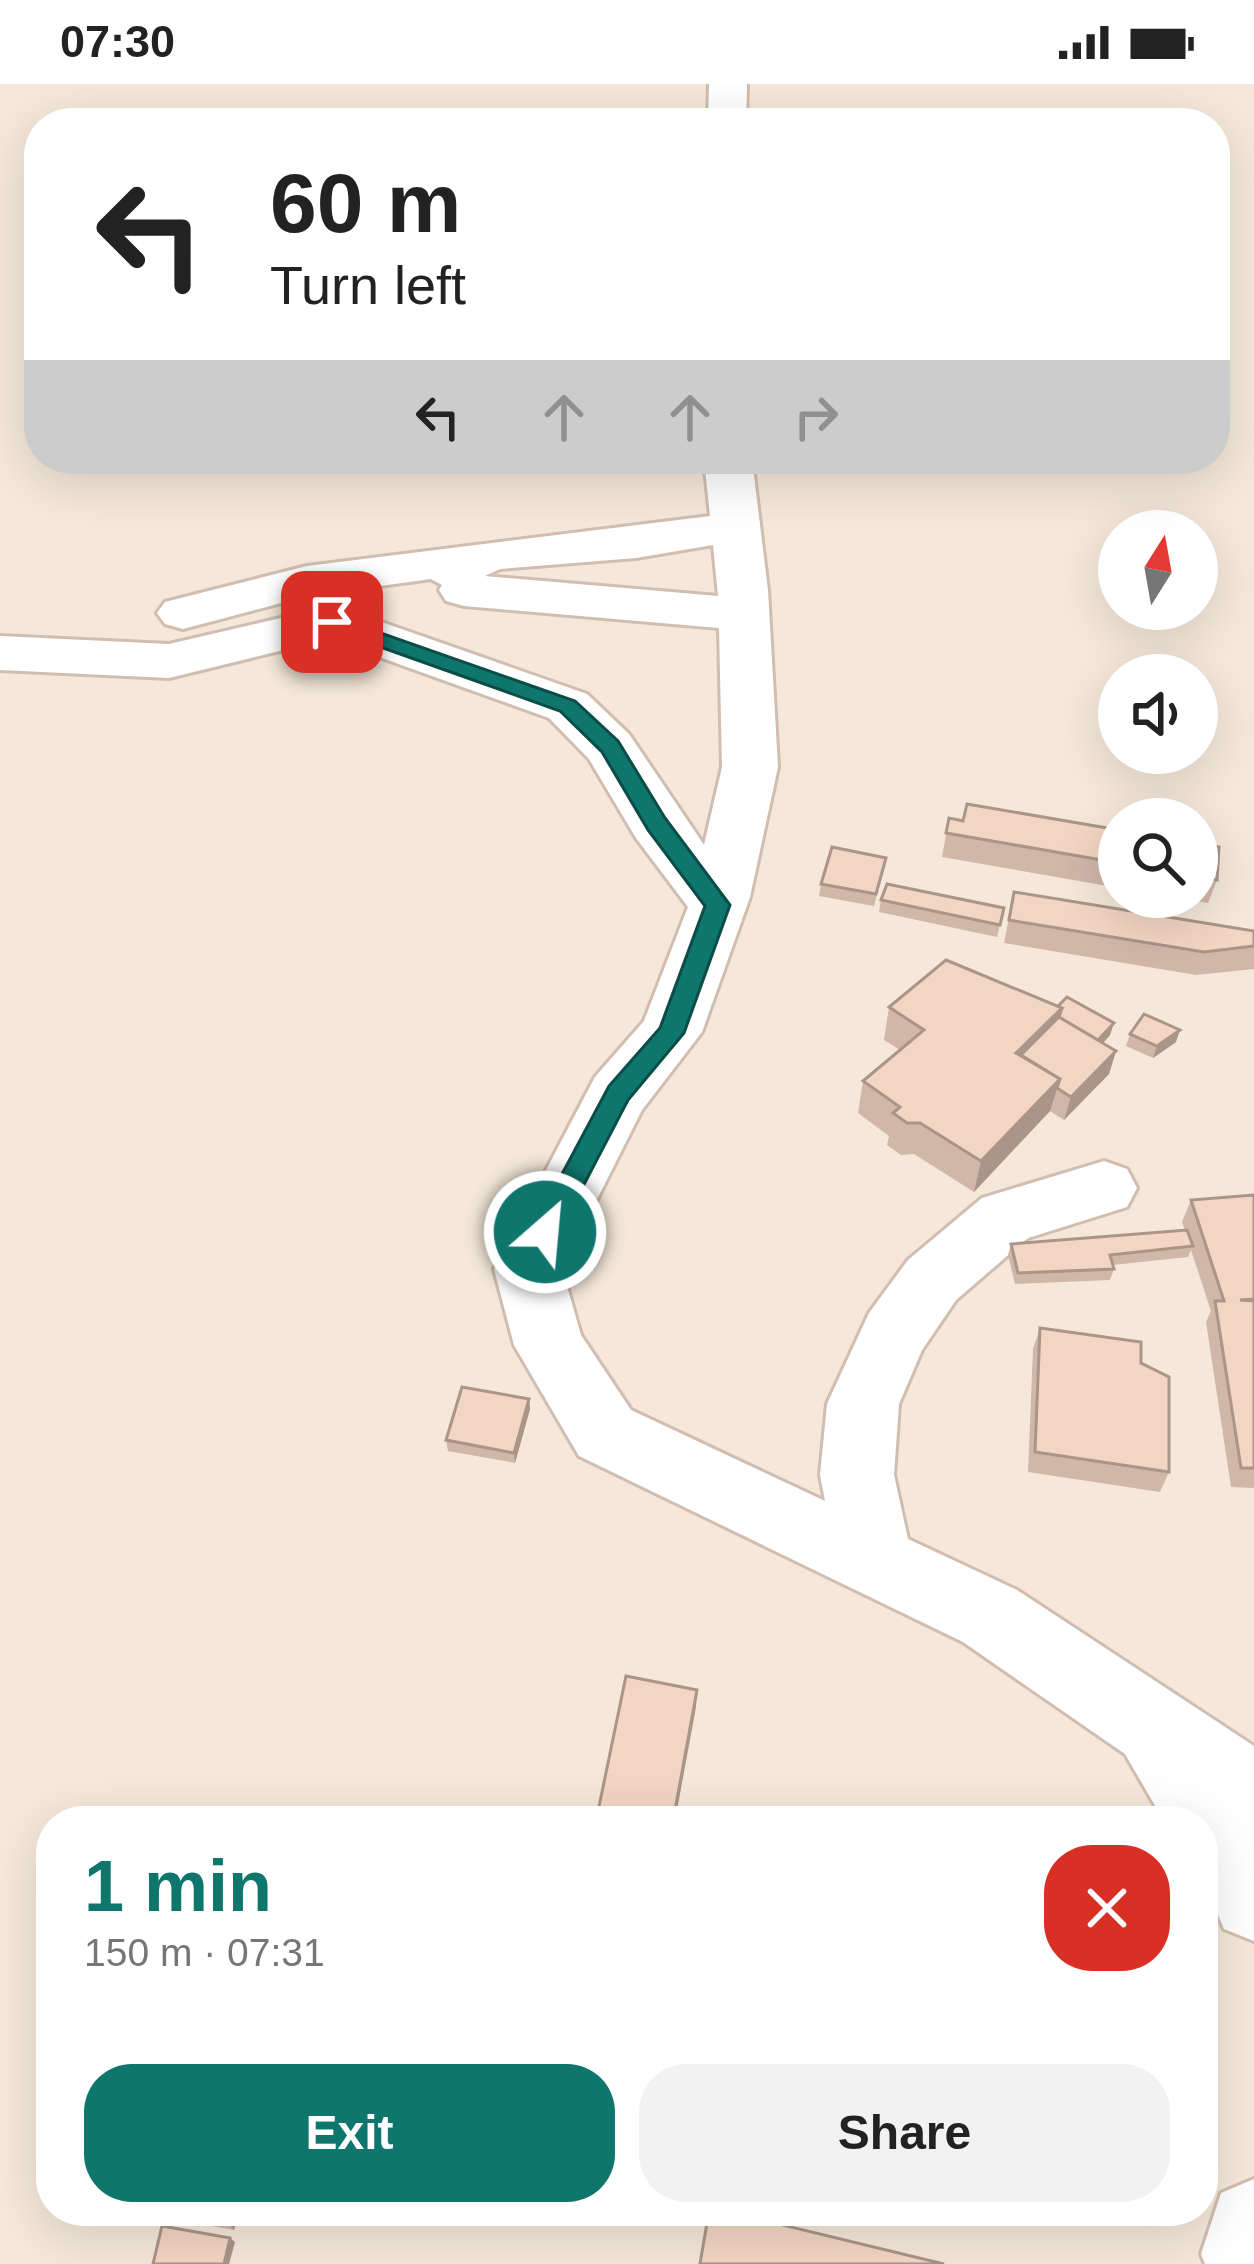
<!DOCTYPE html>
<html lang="en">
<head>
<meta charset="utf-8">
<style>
  :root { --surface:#fff; --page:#f2f2f2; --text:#222; --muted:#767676; --accent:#0f766e }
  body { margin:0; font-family:Helvetica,sans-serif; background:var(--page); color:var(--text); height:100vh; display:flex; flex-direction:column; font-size:45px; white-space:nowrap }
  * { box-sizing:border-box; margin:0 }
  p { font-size:39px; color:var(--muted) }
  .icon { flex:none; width:66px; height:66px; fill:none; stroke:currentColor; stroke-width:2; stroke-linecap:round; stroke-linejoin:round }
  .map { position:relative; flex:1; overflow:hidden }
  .details { position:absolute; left:36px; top:1722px; width:1182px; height:420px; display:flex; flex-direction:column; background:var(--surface); border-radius:48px; box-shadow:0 12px 48px #0002 }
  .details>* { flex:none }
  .top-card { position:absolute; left:24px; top:24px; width:1206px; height:366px; border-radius:48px; box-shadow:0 12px 48px #0002; background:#fff; color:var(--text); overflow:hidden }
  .needle { width:78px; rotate:11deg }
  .fabs { position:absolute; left:1098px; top:426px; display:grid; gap:24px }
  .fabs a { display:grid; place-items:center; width:120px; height:120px; border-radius:50%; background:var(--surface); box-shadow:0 12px 48px #0002; font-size:60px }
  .pin { position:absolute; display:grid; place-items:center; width:102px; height:102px; color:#fff; margin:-51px; border-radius:24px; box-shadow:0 6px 18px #0006 }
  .me { position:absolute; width:132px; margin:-66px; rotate:27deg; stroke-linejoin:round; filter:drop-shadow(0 0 9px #0008) }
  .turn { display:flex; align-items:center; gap:42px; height:252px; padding:0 48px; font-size:54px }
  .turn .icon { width:156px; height:156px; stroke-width:2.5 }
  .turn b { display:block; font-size:84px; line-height:102px }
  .lanes { display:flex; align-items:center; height:114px; padding:0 48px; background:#0003; justify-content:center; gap:60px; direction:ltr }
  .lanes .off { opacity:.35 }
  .round { display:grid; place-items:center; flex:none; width:126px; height:126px; border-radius:48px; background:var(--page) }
  .overview { display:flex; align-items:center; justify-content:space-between; height:204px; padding:0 48px }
  h1 { font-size:72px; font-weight:800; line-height:90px; color:var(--accent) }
  .primary-button { display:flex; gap:24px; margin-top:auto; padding:24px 48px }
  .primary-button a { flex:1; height:138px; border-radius:48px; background:var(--accent); color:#fff; font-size:48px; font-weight:800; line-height:138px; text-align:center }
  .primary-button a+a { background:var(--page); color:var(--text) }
  .status { display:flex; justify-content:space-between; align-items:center; height:84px; padding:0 60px; background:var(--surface); direction:ltr }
  .status svg { height:33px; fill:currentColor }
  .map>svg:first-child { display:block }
  .residential { fill:#f5e8da; fill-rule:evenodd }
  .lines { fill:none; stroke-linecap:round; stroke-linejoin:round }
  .minor-casing { stroke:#d1beb0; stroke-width:6 }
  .minor { fill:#fff; fill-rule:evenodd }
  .wall { fill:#d1b7a8 }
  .shaded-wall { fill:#aa9588 }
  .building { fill:#f3d5c3; stroke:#aa9588; stroke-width:3 }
  .route { fill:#0f766e; stroke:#0a4d48; stroke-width:3 }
</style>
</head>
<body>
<div class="status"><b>07:30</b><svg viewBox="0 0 49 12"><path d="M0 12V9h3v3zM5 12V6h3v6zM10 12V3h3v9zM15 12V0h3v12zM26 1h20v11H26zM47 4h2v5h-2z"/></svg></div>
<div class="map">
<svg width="1254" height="2180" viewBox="0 0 1254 2180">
  <rect width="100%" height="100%" fill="#fdf6ec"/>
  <path class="residential" d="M0,0H1254V2180H0ZM39,39H1215V375H39ZM1119,447H1197V525H1119ZM1119,591H1197V669H1119ZM1119,735H1197V813H1119ZM51,1737H1203V2127H51Z"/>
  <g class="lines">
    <defs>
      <path id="minor" d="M709,0H747L746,39H708Z
        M704,375H752L768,506L778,683L750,813L702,948L642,1026L562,1185L581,1251L631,1326L825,1417L820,1391L827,1320L869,1229L908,1176L982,1114L1104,1077L1127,1085L1137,1104L1127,1123L1028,1154L956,1216L922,1266L899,1320L894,1391L908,1455L1017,1506L1254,1662V1857L1224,1845L1203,1796V1737H1164L1125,1670L963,1558L579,1372L514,1261L494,1185L595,993L644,937L688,823L636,754L589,675L549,634L329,555L169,594L0,586V552L169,560L332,522L350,527L587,610L629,650L704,761L722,683L719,544L464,522L446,517L439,506L442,501L431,495L308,512L183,545L165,540L157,529L165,518L307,482L710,432ZM713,461L718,512L485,492L500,485L636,474Z
        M1254,2095V2180H1205L1201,2170L1221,2109Z"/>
    </defs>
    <use href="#minor" class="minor-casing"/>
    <use href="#minor" class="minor"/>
  </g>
  <path class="wall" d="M949,734L1119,746V804L942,773Z
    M1197,759L1217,796L1208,819L1173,813H1197Z
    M886,774L874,822L819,812L821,800Z
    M1014,808L1254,847V885L1196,891L1004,859Z
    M881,816L1004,824L997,853L879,828Z
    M889,923L1110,951L1103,959L1116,967L1109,990L1064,1036L1050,1027L974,1108L914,1070L901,1071L887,1061L889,1052L858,1029L863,997L900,966L884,956Z
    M1130,950L1176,958L1153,974L1126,962Z
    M1254,1111V1404L1231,1403L1206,1238L1211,1227L1191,1166L1188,1173L1113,1181L1114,1185L1110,1196L1015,1200L1008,1171L1011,1160L1185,1146L1182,1138L1191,1116Z
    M1040,1244L1141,1279L1169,1388L1160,1408L1028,1388L1033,1265Z
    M529,1315L530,1325L515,1379L448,1367L446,1356Z
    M146,2127H239L234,2146L151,2131Z
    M371,2127H423L421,2136Z"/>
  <path class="shaded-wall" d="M1062,924L1053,956L1025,985L1016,969Z
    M1114,939L1110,951L1088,976L1091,964Z
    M1180,946L1176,958L1153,974L1157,962Z
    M1116,967L1109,990L1064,1036L1071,1013Z
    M1060,995L1050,1027L974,1108L981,1077Z
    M529,1315L530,1325L515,1379L514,1369Z
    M697,1606L696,1623L675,1737H673Z
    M228,2127H239L234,2146L226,2137Z
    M230,2154L235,2158L229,2180H224Z"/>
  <path class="building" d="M967,720L1119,746V779L946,749L949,734L963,737Z
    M1197,759L1219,763L1217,796L1197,792Z
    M832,763L886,774L876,810L821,800Z
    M887,800L1004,824L1000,841L881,816Z
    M1014,808L1254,847V862L1204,868L1009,836Z
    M946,876L1062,924L1016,969L1060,995L981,1077L920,1039H907L893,1029L900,1023L863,997L924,946L889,923Z
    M1067,913L1114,939L1098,956L1059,933L1062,924L1058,922Z
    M1144,930L1180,946L1157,962L1130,950Z
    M1059,933L1116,967L1071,1013L1057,1004L1060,995L1021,971Z
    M1254,1111V1215L1240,1216L1254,1217V1384H1241L1215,1217H1224L1191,1116Z
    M1187,1146L1193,1162L1110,1171L1114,1185L1018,1189L1011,1160Z
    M1040,1244L1141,1258V1279L1169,1293V1388L1035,1368Z
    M462,1303L529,1315L514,1369L446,1356Z
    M626,1592L697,1606L673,1737H596Z
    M166,2127H228L226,2137Z
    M709,2127H725L944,2180H700Z
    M162,2142L230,2154L224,2180H153Z"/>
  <path class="route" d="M332,532L575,617L618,657L665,734L730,821L684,949L628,1016L555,1156H535L531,1148L609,1002L660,944L705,822L648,746L602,668L560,627L324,543L321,538Z"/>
</svg>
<div class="fabs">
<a><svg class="needle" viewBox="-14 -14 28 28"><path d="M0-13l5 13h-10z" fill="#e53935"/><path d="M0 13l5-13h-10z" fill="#767676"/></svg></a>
<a><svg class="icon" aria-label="sound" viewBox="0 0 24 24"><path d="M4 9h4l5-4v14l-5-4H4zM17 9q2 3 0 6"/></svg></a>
<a><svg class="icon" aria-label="search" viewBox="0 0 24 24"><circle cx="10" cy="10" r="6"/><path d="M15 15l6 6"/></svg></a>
</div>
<div class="pin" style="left:332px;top:538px;background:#d93025"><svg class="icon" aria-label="arrive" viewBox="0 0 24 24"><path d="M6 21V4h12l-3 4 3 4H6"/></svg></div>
<svg class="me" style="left:545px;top:1148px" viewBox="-20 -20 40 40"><circle r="17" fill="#0f766e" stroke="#fff" stroke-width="3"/><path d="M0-11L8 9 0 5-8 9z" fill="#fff"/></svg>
<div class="top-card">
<div class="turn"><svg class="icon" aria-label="left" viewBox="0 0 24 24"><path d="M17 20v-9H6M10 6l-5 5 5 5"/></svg><div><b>60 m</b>Turn left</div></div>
<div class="lanes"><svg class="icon" aria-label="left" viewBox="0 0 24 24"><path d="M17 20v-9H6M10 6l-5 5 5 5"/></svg><svg class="icon off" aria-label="ahead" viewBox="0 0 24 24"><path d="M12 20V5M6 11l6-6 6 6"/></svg><svg class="icon off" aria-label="ahead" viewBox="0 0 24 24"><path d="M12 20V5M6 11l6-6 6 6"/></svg><svg class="icon off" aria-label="right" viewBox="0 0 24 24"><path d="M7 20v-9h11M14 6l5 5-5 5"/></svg></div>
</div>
<section class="details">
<div class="overview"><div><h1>1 min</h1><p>150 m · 07:31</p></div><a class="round" style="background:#d93025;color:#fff"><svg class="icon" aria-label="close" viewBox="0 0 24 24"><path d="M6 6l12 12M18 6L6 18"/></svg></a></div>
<div class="primary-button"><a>Exit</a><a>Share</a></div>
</section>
</div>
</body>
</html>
